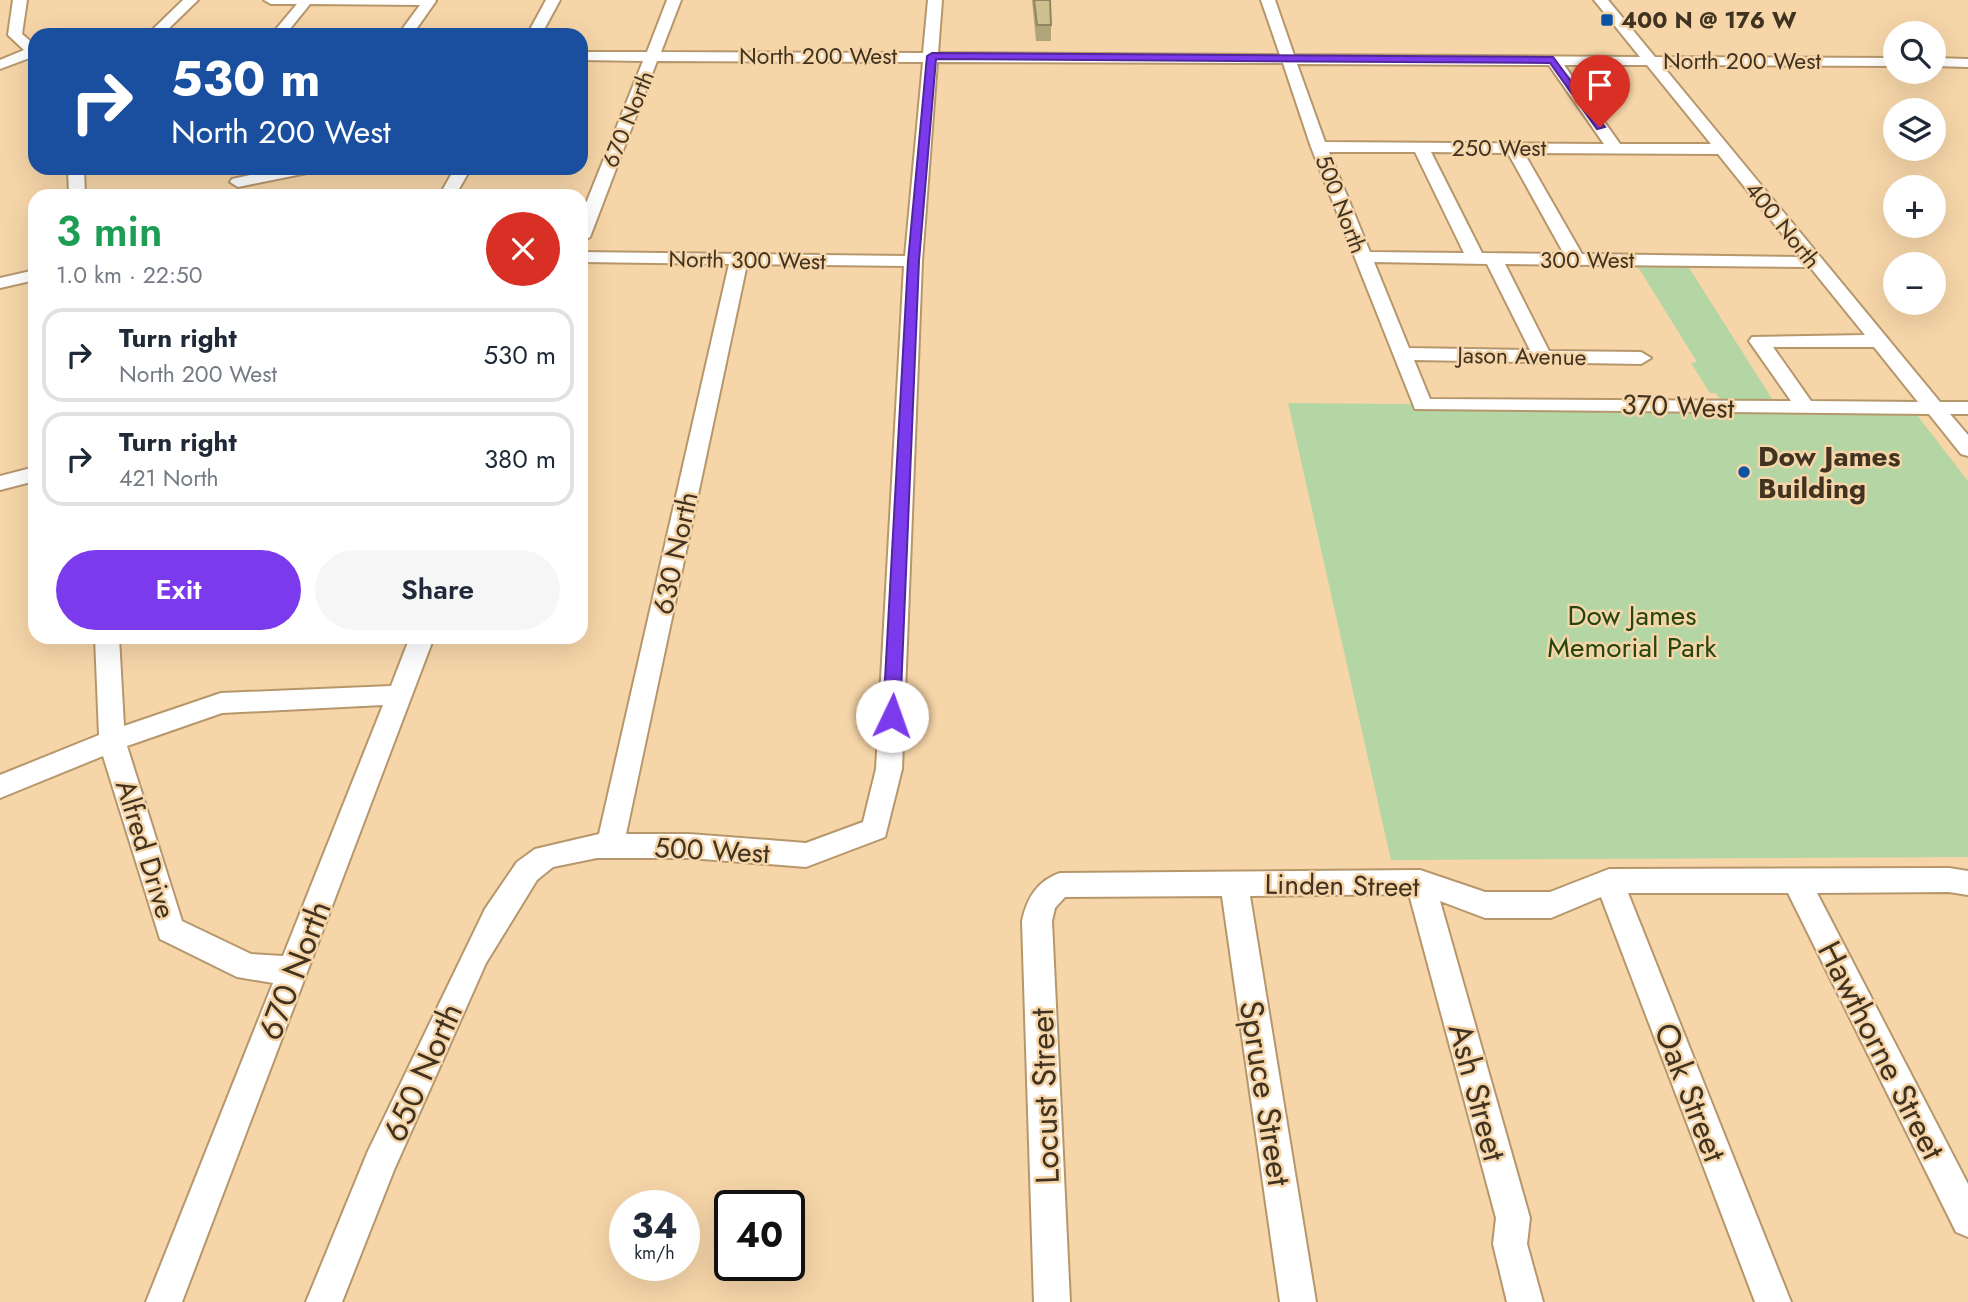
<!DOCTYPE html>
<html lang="en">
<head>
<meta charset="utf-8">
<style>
  :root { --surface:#fff; --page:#f6f6f7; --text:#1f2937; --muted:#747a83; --line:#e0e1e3; --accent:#7c3aed }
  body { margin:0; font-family:Jost,sans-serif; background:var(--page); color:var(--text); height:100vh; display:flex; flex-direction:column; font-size:26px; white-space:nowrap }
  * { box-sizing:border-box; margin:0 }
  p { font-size:23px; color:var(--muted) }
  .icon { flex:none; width:38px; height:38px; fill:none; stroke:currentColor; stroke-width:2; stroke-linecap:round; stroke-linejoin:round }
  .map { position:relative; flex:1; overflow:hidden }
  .panel { position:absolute; left:28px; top:189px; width:560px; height:455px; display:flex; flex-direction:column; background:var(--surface); border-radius:21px; box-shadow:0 7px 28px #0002 }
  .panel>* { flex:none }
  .banner { position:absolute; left:28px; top:28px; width:560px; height:147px; border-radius:21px; box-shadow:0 7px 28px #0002; background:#1a4fa0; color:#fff; overflow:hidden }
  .controls { position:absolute; left:1883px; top:21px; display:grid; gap:14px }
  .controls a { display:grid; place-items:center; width:63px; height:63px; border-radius:50%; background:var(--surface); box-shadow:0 7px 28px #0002; font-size:35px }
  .speed { position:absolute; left:609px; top:1190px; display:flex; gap:14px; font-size:35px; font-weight:700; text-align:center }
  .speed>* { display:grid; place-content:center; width:91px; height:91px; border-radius:50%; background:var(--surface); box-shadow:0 7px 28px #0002; line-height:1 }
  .speed small { font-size:18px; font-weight:400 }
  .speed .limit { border:4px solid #111; border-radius:10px; background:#fff; color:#111 }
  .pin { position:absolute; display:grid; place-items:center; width:60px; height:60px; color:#fff; margin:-72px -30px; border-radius:50% 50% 50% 0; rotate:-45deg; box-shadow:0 0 7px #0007 }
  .pin .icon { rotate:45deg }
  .me { position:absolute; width:77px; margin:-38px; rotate:3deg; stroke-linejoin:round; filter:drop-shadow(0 0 5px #0008) }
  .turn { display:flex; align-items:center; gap:24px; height:147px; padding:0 28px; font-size:32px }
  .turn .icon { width:91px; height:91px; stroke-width:2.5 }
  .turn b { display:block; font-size:49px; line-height:60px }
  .round { display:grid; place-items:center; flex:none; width:74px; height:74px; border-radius:37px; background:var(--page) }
  .summary { display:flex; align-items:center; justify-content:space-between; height:119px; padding:0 28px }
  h1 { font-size:42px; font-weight:600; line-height:52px; color:#1e9e55 }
  .cta { display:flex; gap:14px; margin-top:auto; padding:14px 28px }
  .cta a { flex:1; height:80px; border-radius:42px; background:var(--accent); color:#fff; font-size:28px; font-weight:600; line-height:80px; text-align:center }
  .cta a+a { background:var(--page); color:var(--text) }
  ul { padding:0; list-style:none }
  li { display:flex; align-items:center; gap:21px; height:94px; margin:0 14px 10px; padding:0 14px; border:4px solid var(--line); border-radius:21px }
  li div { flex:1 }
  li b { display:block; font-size:26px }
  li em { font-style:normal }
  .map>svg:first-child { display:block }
  .green { fill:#b4d5a4 }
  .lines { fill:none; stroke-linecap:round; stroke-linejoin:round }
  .minor-casing { stroke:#b6976c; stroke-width:4 }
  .minor { fill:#fff; fill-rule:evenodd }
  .wall { fill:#b0a579 }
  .building { fill:#cdc08d; stroke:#908663; stroke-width:2 }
  .route { fill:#7c3aed; stroke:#51269a; stroke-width:2 }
  .poi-dot { fill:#0b54a3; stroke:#f6d5a8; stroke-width:2.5 }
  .labels { text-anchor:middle; stroke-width:5; stroke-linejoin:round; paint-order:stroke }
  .far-poi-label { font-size:23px; font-weight:bold; fill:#403321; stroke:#f6d5a8; text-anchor:start }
  .far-street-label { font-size:23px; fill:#403321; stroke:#f6d5a8 }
  .street-label { font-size:28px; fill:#403321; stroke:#f6d5a8 }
  .poi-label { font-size:28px; font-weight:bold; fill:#403321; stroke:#f6d5a8; text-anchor:start }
  .park-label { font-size:28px; fill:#25470f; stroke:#f6d5a8 }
  .near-street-label { font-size:33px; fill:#403321; stroke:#f6d5a8 }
</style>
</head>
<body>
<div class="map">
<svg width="1968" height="1302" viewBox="0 0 1968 1302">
  <rect width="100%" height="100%" fill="#f6d5a8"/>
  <path class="green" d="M1688,266L1779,410H1913L1968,481V857L1391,860L1288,403L1725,407L1716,393H1710L1691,363L1697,362L1638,267Z"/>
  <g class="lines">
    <defs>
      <path id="minor" d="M13,0H27L22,34L35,45V56L0,69V60L24,50L8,35Z
        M183,0H198L162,35H147Z
        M264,0H435L436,1L412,35H398L420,5L310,4L285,35H271L297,4H271Z
        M546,0H560L541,35H527Z
        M667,0H681L661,52L923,53L928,0H942L938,53L1280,55L1261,0H1275L1294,55L1640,57L1594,0H1608L1655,57L1895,58V66L1662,65L1940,402H1968V414H1950L1968,435V456L1961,454L1929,414L1415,409L1311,147L1283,63L937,62L922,261L902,769L885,837L806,867L689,858H597L553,867L537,880L486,963L394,1170L342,1302H306L368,1151L485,909L517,862L535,849L599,834L729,264L581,262V252L905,256L923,62L657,61L590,237L581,242V216L643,61L581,60V52H647ZM1297,64L1549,65L1604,144L1325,142ZM1564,65H1647L1711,144H1620ZM1329,152H1415L1464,253L1370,252ZM1431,152L1508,153L1564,254L1482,253ZM1524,153L1718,154L1801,257L1582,254ZM1374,262L1487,264L1530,350L1409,348ZM747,264L904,266L876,769L863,822L806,843L689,834H626ZM1505,264L1810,267L1865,335L1752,337L1749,341L1791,401L1430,399L1414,360L1641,364L1651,358L1641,352L1549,351ZM1773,347H1874L1918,402L1811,401Z
        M1934,58L1968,59V67L1934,66Z
        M68,168H84L85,196H69Z
        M283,168H315L307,173L238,187L230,182L232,179Z
        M455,168H471L455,196H439Z
        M35,270V280L0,288V278Z
        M35,467V481L0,490V476Z
        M95,637H119L124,726L221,693L391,686L410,637H434L182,1302H146L273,983L237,977L160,939L103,756L0,798V775L99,735ZM383,705L283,956L251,954L182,921L127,746L222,713Z
        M1949,868L1968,871V895L1949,892L1817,893L1968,1184V1237L1956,1232L1788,893H1628L1791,1302H1755L1601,897L1551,918H1485L1440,901L1530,1218L1527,1244L1543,1302H1507L1493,1244L1496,1218L1409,894L1250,896L1316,1302H1280L1222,896L1065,897L1055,908L1052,921L1070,1302H1034L1022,921C1027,898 1037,881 1060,873L1420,870L1485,892H1550L1609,869Z"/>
    </defs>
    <use href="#minor" class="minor-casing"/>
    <use href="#minor" class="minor"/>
  </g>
  <path class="wall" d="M1032,0H1050L1051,25V41H1036Z"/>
  <path class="building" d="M1034,0H1050L1051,25H1037Z"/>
  <path class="route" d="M932,53L1553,57L1605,127L1597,129L1550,63L936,59L919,261L900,716L892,722L883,716L908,261L927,56Z"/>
  <g class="poi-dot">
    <rect x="1600" y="13" width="14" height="14" rx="3.5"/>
    <circle cx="1744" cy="472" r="7"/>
  </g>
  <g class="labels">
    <g class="far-poi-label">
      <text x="1621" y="28">400 N @ 176 W</text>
    </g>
    <g class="far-street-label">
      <text x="818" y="64">North 200 West</text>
      <text x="1742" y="69">North 200 West</text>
      <text transform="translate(628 119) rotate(-68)" y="8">670 North</text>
      <text x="1499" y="156">250 West</text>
      <text transform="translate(1341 204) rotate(69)" y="8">500 North</text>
      <text transform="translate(1783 225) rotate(51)" y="8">400 North</text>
      <text transform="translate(747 260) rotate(1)" y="8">North 300 West</text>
      <text x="1587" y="268">300 West</text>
      <text transform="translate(1522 356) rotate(1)" y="8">Jason Avenue</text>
    </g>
    <g class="street-label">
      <text transform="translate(1678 406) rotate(2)" y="10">370 West</text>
      <text transform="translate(675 553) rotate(-78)" y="10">630 North</text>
      <text transform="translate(146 849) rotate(73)" y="10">Alfred Drive</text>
      <text transform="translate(712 850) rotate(3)" y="10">500 West</text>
      <text transform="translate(1342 885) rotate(1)" y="10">Linden Street</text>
    </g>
    <g class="poi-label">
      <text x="1758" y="466">Dow James<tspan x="1758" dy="32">Building</tspan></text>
    </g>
    <g class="park-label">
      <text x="1632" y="625">Dow James<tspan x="1632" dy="32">Memorial Park</tspan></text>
    </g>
    <g class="near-street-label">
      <text transform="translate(294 970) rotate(-69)" y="12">670 North</text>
      <text transform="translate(1882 1050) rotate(63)" y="12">Hawthorne Street</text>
      <text transform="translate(422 1072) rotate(-66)" y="12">650 North</text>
      <text transform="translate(1478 1092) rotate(75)" y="12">Ash Street</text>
      <text transform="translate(1691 1092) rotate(69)" y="12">Oak Street</text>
      <text transform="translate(1266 1093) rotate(81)" y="12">Spruce Street</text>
      <text transform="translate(1044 1096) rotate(-92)" y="12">Locust Street</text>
    </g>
  </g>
</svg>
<div class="controls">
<a><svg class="icon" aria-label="search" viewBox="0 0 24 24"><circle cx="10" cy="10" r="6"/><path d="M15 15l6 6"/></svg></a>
<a><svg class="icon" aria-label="layers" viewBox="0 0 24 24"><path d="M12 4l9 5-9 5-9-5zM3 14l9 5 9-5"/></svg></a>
<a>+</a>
<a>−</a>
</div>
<div class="speed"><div>34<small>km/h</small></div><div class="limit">40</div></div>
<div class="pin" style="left:1600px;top:127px;background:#d93025"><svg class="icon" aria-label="arrive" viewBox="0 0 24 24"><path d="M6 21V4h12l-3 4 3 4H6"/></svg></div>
<svg class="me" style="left:892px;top:716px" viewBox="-20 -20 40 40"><circle r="19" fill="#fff"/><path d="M0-13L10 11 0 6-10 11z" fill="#7c3aed"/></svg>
<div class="banner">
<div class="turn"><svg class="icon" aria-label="right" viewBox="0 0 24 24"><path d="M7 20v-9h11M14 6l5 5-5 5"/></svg><div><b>530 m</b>North 200 West</div></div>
</div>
<section class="panel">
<div class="summary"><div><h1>3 min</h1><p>1.0 km · 22:50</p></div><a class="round" style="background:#d93025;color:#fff"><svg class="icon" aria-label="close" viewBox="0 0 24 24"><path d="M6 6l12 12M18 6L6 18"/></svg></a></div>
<ul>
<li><svg class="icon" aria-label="right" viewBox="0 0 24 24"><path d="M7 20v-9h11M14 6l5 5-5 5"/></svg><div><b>Turn right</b><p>North 200 West</p></div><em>530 m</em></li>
<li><svg class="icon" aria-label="right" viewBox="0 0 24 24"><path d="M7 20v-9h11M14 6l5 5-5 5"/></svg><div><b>Turn right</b><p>421 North</p></div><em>380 m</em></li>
</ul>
<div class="cta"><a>Exit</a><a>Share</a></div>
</section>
</div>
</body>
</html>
